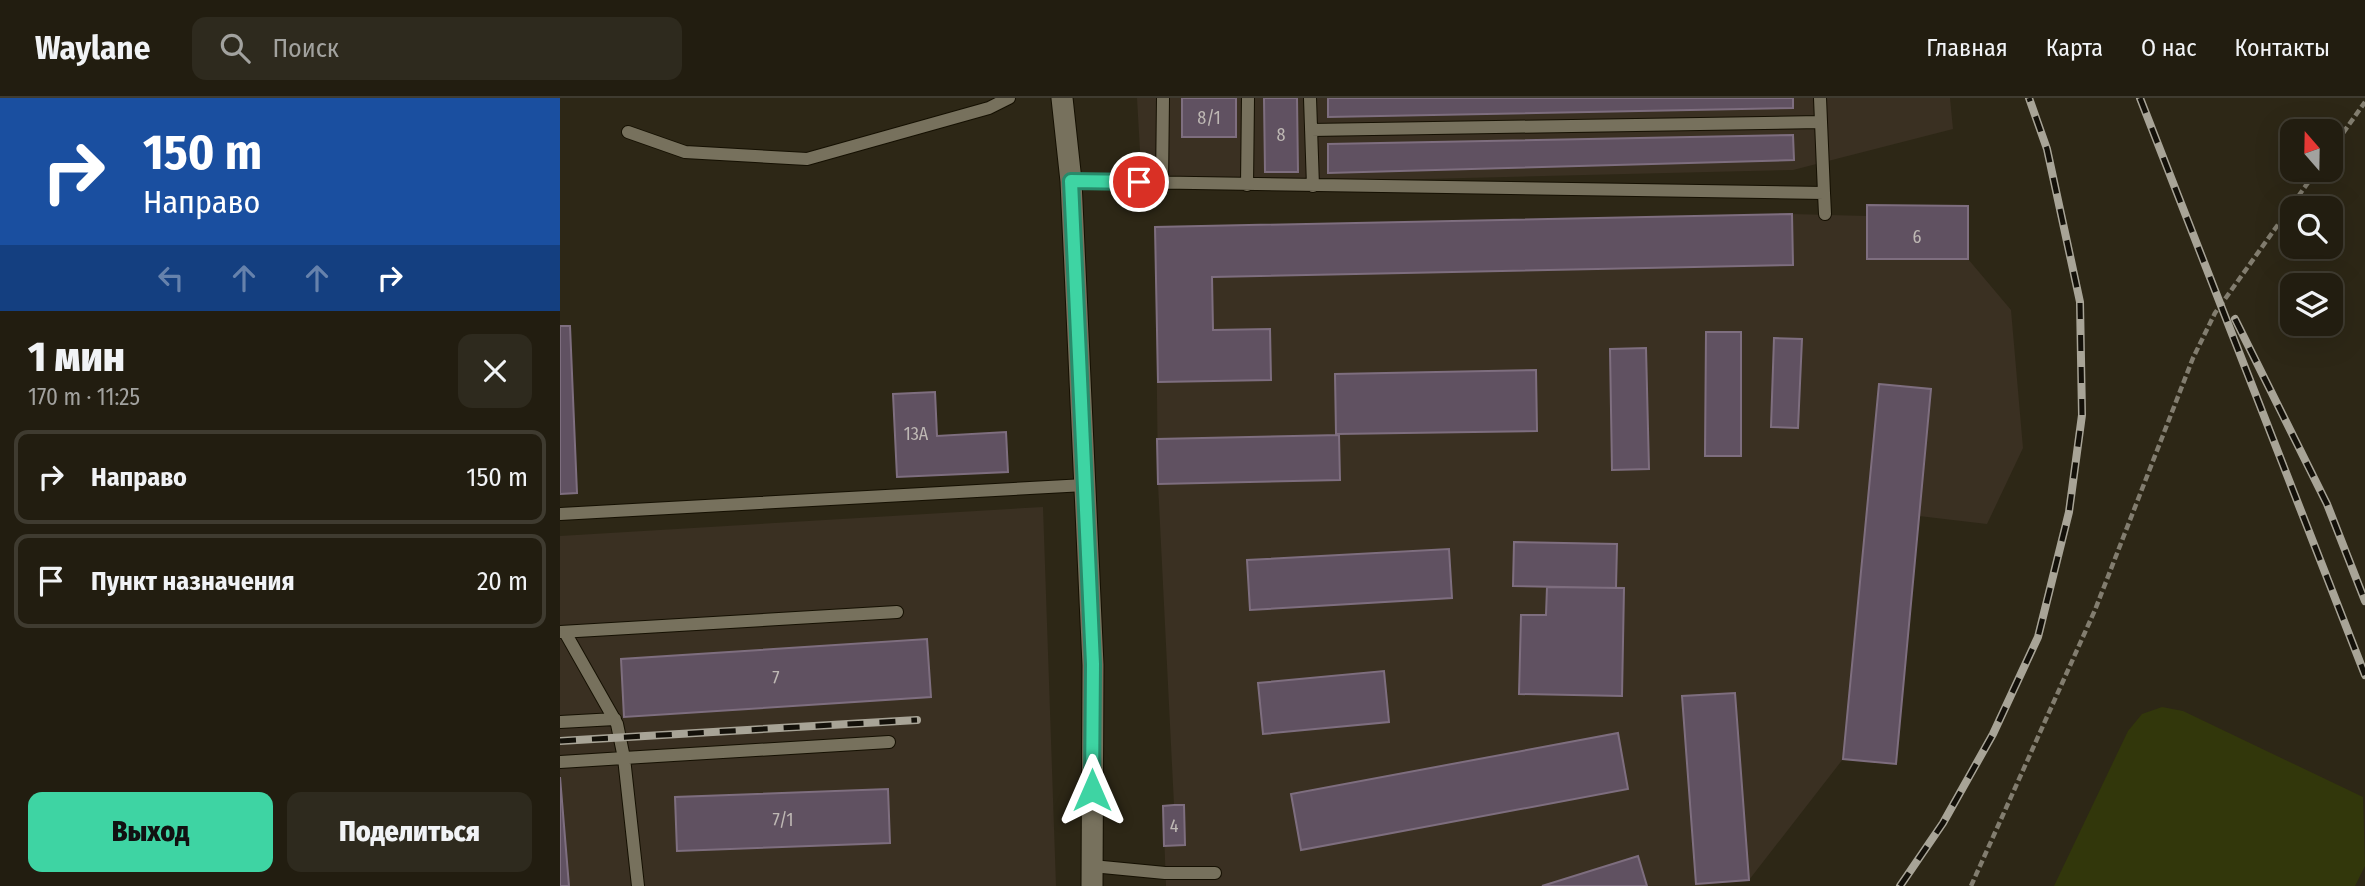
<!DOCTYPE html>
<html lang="ru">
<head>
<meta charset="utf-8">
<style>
  :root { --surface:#221d10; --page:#2e2a1e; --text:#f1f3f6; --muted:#a2a29f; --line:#3f3b30; --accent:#3ed4a3 }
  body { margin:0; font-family:"Fira Sans Condensed",sans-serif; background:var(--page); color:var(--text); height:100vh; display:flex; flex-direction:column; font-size:26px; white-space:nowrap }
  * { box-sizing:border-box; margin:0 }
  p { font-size:23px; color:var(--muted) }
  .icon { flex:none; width:38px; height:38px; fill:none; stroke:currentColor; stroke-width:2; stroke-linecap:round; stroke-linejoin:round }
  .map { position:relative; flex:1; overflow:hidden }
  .details { display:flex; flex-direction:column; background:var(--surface); width:560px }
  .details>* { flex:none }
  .top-card { background:#1a4fa0; color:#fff; overflow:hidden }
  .needle { width:46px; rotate:340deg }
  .fabs { position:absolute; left:1720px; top:21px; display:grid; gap:14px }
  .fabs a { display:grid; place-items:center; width:63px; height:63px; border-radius:14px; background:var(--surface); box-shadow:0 7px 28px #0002,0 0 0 2px var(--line); font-size:35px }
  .pin { position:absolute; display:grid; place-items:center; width:60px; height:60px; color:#fff; margin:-30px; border:4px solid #fff; border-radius:50%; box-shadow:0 2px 7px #0007 }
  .me { position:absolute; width:77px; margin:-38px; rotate:0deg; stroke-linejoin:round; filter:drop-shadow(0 0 5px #0008) }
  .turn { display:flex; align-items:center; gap:24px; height:147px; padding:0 28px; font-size:32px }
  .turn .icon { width:91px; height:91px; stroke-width:2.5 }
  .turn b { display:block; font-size:49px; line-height:60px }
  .lanes { display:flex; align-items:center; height:66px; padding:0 28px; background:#0003; justify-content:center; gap:35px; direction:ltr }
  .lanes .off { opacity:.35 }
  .round { display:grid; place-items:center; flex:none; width:74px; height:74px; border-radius:14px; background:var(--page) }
  .headline { display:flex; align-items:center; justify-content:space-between; height:119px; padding:0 28px }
  h1 { font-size:42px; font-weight:800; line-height:52px }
  .button { display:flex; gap:14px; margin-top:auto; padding:14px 28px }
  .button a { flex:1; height:80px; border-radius:14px; background:var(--accent); color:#111; font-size:28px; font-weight:800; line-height:80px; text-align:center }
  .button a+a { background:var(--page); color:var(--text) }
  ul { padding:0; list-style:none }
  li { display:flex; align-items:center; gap:21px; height:94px; margin:0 14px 10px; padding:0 14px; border:4px solid var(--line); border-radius:14px }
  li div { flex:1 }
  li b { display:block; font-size:26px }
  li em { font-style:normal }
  header { display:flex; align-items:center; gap:42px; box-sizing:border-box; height:98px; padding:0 35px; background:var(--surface); border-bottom:2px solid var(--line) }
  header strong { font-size:33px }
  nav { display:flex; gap:38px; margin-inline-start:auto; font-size:24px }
  .search { width:490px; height:63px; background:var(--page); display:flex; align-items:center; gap:18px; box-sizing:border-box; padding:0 24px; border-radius:14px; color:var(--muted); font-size:26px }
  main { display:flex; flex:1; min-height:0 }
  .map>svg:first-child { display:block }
  .industrial { fill:#3a3022 }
  .green { fill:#32370b }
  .building { fill:#605161; stroke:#7e6e7f; stroke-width:2 }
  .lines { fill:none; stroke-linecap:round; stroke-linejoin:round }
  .lane-casing { stroke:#151002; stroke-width:14 }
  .street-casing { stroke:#151002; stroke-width:23 }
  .path { stroke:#827d6f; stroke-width:4.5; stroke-dasharray:7 3.5; stroke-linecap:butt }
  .lane { stroke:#77715d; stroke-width:12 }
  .street { stroke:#77715d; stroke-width:21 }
  .rail-casing { stroke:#a8a497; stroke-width:8 }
  .rail { stroke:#131009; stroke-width:5; stroke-dasharray:16; stroke-linecap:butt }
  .route-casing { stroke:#288a6a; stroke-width:18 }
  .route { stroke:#3ed4a3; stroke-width:12 }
  .labels { text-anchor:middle; stroke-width:6; stroke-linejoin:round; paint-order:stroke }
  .number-label { font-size:18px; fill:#beb8b4 }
</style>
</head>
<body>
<header>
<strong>Waylane</strong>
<div class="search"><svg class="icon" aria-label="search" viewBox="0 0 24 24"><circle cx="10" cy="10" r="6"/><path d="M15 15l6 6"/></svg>Поиск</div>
<nav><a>Главная</a><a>Карта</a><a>О нас</a><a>Контакты</a></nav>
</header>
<main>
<section class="details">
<div class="top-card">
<div class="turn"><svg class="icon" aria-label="right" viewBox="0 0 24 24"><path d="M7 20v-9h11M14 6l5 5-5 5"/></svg><div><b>150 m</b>Направо</div></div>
<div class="lanes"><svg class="icon off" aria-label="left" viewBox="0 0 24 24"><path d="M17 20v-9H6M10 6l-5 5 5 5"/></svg><svg class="icon off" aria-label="ahead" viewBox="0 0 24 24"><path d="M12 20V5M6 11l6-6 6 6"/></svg><svg class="icon off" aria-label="ahead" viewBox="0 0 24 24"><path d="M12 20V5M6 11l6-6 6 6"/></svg><svg class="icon" aria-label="right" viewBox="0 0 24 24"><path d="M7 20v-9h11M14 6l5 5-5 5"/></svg></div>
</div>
<div class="headline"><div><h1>1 мин</h1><p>170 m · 11:25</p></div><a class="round"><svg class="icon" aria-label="close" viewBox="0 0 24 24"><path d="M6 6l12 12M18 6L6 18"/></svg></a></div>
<ul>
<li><svg class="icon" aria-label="right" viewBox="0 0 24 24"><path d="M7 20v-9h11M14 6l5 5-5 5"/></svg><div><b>Направо</b></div><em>150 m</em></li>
<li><svg class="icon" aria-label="arrive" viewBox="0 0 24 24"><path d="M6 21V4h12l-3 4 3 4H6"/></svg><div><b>Пункт назначения</b></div><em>20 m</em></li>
</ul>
<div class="button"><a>Выход</a><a>Поделиться</a></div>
</section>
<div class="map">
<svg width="1805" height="788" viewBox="0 0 1805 788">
  <rect width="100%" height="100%" fill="#2d2716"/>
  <path class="industrial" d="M577,0H1390L1393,31L1233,72L582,88Z
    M1408,108V161L1451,212L1463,350L1427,426L1359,418L1336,666L1283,661L1189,782L1137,788H606L603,708L614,707L598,386L595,129L1232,116L1307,118Z
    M483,409L496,788H0V438Z"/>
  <path class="green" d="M1602,609L1623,613L1803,699L1805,768L1795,788H1494L1568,633L1582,616Z"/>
  <path class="building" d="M622,0H676V39H622Z
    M704,0H737L738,74H705Z
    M768,0H1233V10L768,19Z
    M1233,37L1234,62L768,75V46Z
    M1307,107L1408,108V161H1307Z
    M1232,116L1233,167L652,179L653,232L710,231L711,282L598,284L595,129Z
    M0,228H10L17,395L0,396Z
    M1146,234H1181V358H1145Z
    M1214,240L1242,241L1238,330L1211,329Z
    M1086,250L1089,371L1052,372L1050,251Z
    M976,272L977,333L776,336L775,276Z
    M1319,286L1371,291L1336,666L1283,661Z
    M375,294L377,338L446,334L448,374L337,379L333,296Z
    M779,337L780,382L598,386L597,341Z
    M954,444L1057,446L1056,490L953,488Z
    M889,451L892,500L690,512L687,462Z
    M987,489L1064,490L1062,598L959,596L961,517H986Z
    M367,541L371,599L64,619L61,561Z
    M824,573L829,624L703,636L698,585Z
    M1175,595L1189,782L1136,786L1122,598Z
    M1058,635L1068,691L741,752L731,696Z
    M0,679L9,788H0Z
    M328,691L330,745L117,753L115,699Z
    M614,707H624L625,747L604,748L603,708Z
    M1078,758L1087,788H982Z"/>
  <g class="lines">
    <defs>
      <path id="lane" d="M750,0L753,88
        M1260,0L1264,95
        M751,32L1260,24
        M68,34L125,54L247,61L429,10L449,0
        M511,83L1264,95L1265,116
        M602,85L603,0
        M687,87L688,0
        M0,416L525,387
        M0,534L337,514
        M6,536L57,626L64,660L329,644
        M0,624L55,621
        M0,664L64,660L78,788
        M532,768L605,775H655"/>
      <path id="street" d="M502,0L511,83L533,567L532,788"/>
    </defs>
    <use href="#lane" class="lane-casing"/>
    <use href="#street" class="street-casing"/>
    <path class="path" d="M1771,52L1805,4
      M1411,788L1535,512L1633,260L1655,215L1757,72"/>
    <use href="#lane" class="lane"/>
    <use href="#street" class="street"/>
    <defs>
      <path id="rail" d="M1580,0L1805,577
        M1675,221L1767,406L1805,503
        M0,643L357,622
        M1340,788L1383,725L1433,636L1478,539L1509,414L1522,317L1520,204L1487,51L1469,0"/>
    </defs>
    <use href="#rail" class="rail-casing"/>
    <use href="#rail" class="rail"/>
  </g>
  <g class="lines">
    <defs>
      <path id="route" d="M532,692L533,566L511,83L579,84"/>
    </defs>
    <use href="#route" class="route-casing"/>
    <use href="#route" class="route"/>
  </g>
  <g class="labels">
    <g class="number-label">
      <text x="649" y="26">8/1</text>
      <text x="721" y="43">8</text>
      <text x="1357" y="145">6</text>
      <text x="356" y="342">13А</text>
      <text x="216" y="586">7</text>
      <text x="223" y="728">7/1</text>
      <text x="614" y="734">4</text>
    </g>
  </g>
</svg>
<div class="fabs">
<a><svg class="needle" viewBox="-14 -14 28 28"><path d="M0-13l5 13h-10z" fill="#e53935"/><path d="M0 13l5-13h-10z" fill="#a2a29f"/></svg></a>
<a><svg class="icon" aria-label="search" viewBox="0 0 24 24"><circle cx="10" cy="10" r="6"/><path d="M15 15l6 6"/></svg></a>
<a><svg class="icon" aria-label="layers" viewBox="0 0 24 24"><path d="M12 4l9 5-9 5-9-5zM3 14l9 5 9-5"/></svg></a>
</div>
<div class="pin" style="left:579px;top:84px;background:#d93025"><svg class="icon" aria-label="arrive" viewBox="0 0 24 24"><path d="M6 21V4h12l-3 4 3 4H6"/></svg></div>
<svg class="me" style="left:532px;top:692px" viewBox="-20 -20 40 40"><path d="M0-17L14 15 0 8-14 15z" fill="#3ed4a3" stroke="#fff" stroke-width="4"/></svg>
</div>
</main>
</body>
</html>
